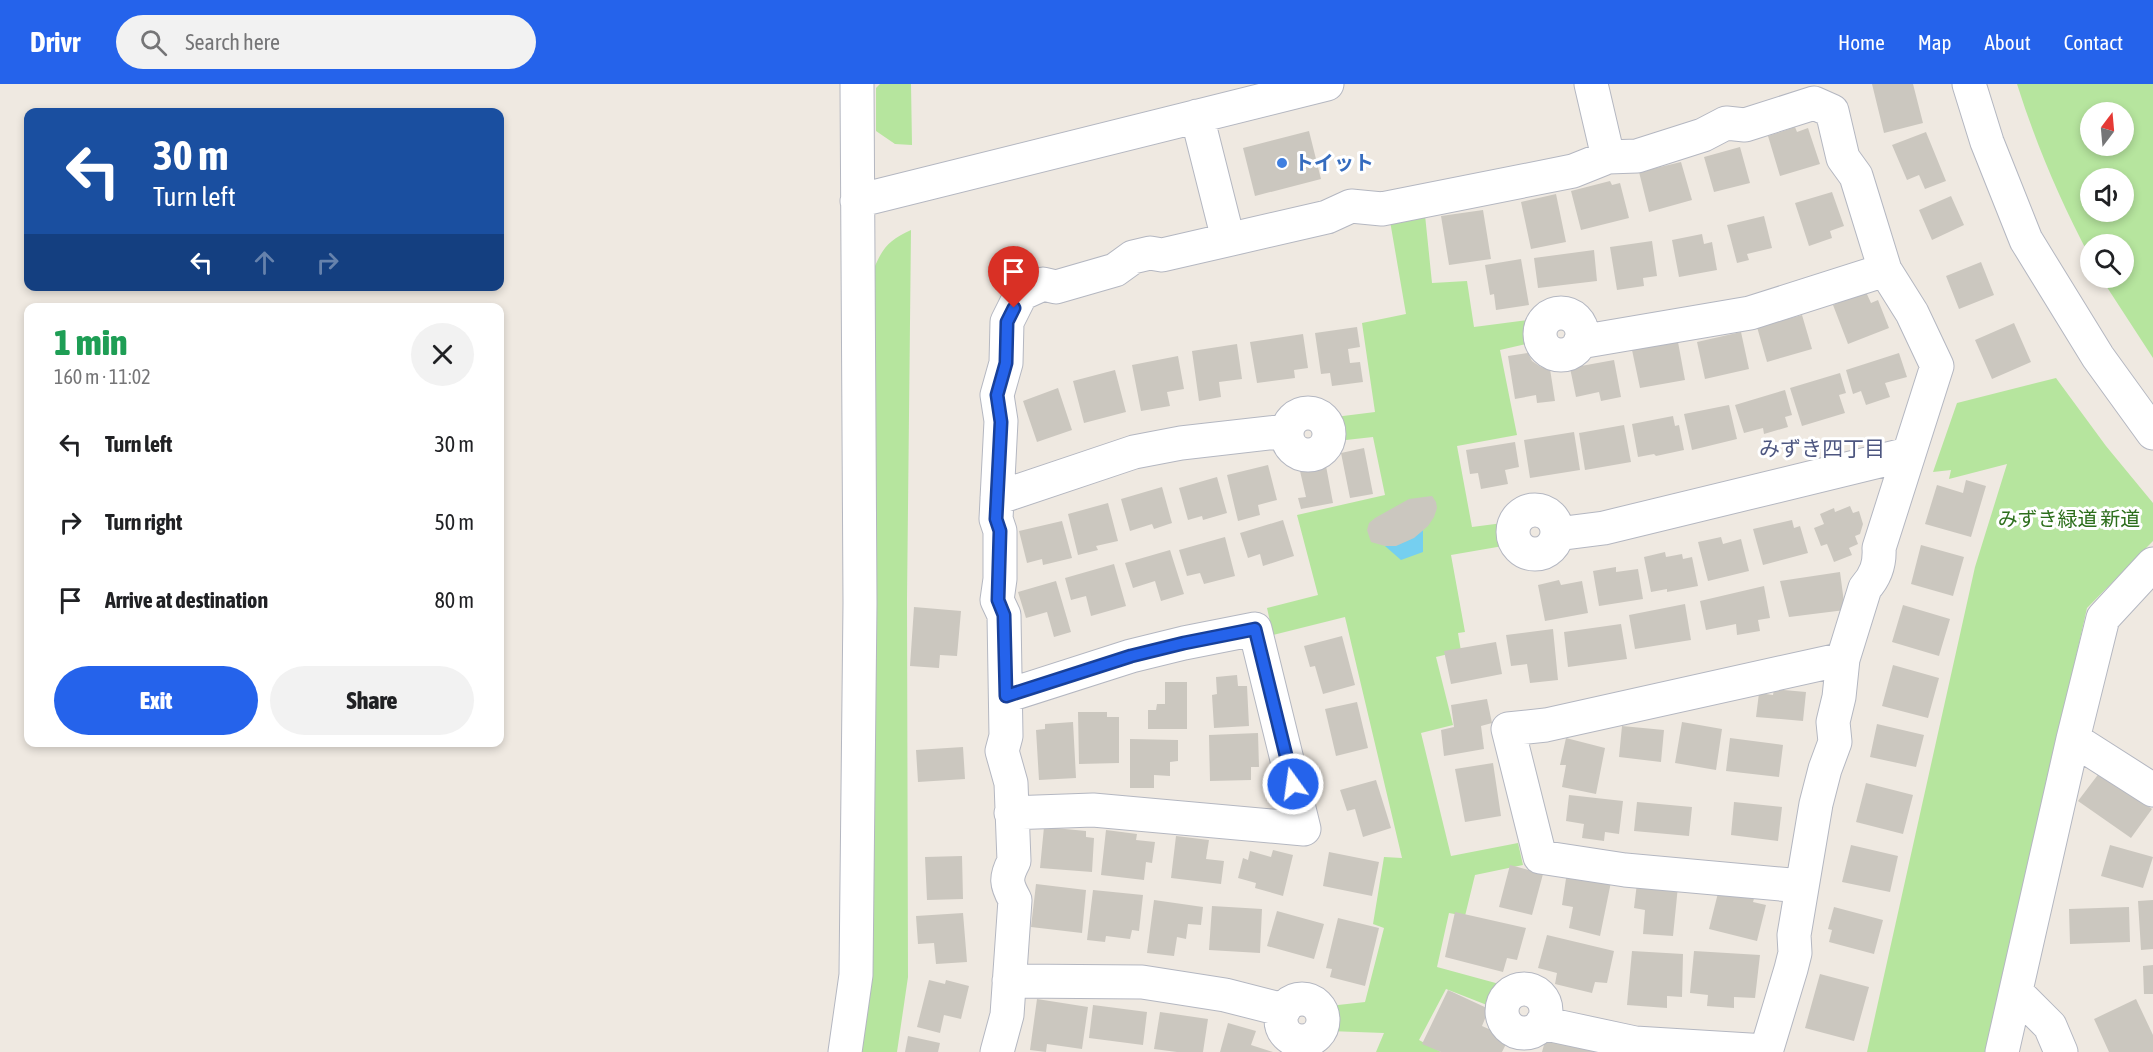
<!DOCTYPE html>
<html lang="en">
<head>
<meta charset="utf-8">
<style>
  :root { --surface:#fff; --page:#f2f2f2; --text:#202124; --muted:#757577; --accent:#2563eb }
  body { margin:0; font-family:"Asap Condensed","Noto Sans JP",sans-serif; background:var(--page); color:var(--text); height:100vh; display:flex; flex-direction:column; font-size:22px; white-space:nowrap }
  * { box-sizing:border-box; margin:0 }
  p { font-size:20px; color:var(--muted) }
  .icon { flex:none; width:33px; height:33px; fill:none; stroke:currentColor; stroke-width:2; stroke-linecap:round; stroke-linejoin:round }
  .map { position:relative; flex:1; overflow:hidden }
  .sheet { position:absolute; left:24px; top:219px; width:480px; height:444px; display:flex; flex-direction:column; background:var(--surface); border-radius:12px; box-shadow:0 3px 9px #0003 }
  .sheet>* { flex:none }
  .top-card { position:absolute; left:24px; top:24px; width:480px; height:183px; border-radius:12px; box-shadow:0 3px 9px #0003; background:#1a4fa0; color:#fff; overflow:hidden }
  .needle { width:39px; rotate:16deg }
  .buttons { position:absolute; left:2080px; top:18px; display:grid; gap:12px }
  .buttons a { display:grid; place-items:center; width:54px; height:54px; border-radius:50%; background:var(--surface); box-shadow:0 3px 9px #0003; font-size:30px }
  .pin { position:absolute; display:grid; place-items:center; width:51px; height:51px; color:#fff; margin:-62px -26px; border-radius:50% 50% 50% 0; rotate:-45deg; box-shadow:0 0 6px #0007 }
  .pin .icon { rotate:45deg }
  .me { position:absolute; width:66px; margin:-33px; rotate:346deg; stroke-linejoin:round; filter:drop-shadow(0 0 4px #0008) }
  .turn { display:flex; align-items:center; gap:21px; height:126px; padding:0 30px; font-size:27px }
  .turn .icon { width:78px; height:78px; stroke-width:2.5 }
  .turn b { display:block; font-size:42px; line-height:51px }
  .lanes { display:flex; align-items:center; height:57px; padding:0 30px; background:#0003; justify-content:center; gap:30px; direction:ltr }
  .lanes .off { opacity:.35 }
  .round { display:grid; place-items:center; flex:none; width:63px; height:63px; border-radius:32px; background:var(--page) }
  .overview { display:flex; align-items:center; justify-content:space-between; height:102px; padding:0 30px }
  h1 { font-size:36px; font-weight:800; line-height:45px; color:#1e9e55 }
  .action { display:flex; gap:12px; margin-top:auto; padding:12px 30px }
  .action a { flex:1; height:69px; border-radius:36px; background:var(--accent); color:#fff; font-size:24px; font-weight:800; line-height:69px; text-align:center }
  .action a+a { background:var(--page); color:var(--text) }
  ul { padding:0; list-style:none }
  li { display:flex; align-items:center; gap:18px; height:78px; padding:0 30px }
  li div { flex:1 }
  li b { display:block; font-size:22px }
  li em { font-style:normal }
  header { display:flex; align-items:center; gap:36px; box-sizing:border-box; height:84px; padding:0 30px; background:var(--accent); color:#fff }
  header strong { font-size:28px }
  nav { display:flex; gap:33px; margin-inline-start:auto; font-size:21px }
  .search { width:420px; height:54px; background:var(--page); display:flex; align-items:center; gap:15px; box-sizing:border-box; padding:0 21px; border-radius:33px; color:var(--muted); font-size:22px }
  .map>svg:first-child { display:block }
  .green { fill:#b6e59e; fill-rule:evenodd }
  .water { fill:#75cff0 }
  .building { fill:#cbc7bf }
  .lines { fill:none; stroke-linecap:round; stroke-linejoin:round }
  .minor-casing { stroke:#b4b7c1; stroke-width:35 }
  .minor { stroke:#fff; stroke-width:33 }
  .route-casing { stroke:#184099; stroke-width:15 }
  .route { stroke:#2563eb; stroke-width:10 }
  .shop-dot { fill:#3f7fe0; stroke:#fff; stroke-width:2 }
  .labels { text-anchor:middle; stroke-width:6; stroke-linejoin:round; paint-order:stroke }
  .shop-label { font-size:20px; font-weight:bold; fill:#366cbe; stroke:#fff; text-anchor:start }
  .park-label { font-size:20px; fill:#2c6e1b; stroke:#fff }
  .neighbourhood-label { font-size:21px; fill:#4d5680; stroke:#fff }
</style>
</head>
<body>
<header>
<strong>Drivr</strong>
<div class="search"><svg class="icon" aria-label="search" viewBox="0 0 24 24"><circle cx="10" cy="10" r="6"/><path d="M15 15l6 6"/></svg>Search here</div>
<nav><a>Home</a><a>Map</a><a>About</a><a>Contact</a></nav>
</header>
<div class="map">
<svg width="2153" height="968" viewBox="0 0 2153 968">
  <rect width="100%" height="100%" fill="#efe9e1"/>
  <path class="green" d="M880,0H911L912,61L895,60L876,47V4Z
    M2017,0H2153V274L2101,194H2124V160H2091V175C2061,119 2036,60 2017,0ZM2124,28V62H2091V28ZM2124,94V128H2091V94Z
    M1425,131L1432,199L1467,197L1474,243L1528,236L1525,248L1526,260L1500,266L1517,351L1457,362L1472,443L1503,439L1501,450L1503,462L1451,471L1465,548L1458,549L1461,567L1436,573L1453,641L1421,649L1451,772L1518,759L1523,781L1475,791L1465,832L1449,829L1437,883L1503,901L1498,908L1492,923L1446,905L1419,956L1441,968H1376L1384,949L1329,947L1331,939L1329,922L1365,918L1384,844L1373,840L1384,773L1402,774L1345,533L1273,551L1267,524L1318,511L1297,431L1385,411L1373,353L1337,357L1338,341L1335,333L1375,328L1362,239L1406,230L1390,137Z
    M911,146L907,516L908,893L897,968H859L873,187C882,164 889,156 911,146Z
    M2056,294L2106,362L2153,419V457L2087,524L1987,968H1867L1975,483L2007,380L1949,395L1951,386L1933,388L1957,319Z"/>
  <path class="water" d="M1423,446V468L1401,476L1385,462C1400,461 1412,456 1423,446Z"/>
  <path class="building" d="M1872,0H1913L1923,39L1884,49Z
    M1795,43L1797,48L1808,44L1820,80L1780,92L1768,52Z
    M1309,47L1321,95L1255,112L1243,64Z
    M1926,48L1946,97L1925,105L1919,91L1907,96L1892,61Z
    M1740,63L1750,99L1714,108L1704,73Z
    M1681,78L1692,116L1649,128L1639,88Z
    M1610,97L1612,101L1620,99L1629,134L1581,146L1571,107Z
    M1832,108L1844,142L1830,147L1832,154L1809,162L1795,119Z
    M1556,110L1566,158L1531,165L1521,118Z
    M1951,112L1964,141L1932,156L1919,126Z
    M1483,126L1491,175L1449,181L1441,132Z
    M1764,132L1772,164L1747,170L1749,176L1737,179L1727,141Z
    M1702,150L1704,160L1712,158L1717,186L1679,193L1672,156Z
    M1652,157L1657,192L1643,194L1644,202L1617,206L1610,163Z
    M1594,166L1597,197L1538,204L1534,174Z
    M1521,175L1529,221L1496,226L1494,210L1490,211L1485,181Z
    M1981,178L1994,211L1959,225L1946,192Z
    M1866,208L1871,219L1878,216L1889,244L1848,260L1833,221Z
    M1802,231L1812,265L1767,278L1757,243Z
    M2014,239L2031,278L1992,295L1975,256Z
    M1357,243L1360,263L1348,265L1350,279L1360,278L1363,298L1332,302L1330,289L1321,290L1315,249Z
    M1741,248L1749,285L1705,295L1697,258Z
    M1303,250L1308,284L1294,286L1295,294L1257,299L1250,258Z
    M1678,258L1685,296L1640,304L1632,266Z
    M1237,260L1242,295L1219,298L1221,313L1199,317L1192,267Z
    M1528,269L1532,277L1541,283L1550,285L1555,317L1537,319L1536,311L1515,315L1508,272Z
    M1899,269L1907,293L1885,299L1890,313L1866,321L1861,307L1853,310L1846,286Z
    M1178,272L1184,305L1167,308L1170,322L1141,327L1132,281Z
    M1614,276L1621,313L1601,317L1599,308L1576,313L1570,284Z
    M1115,286L1126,328L1084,339L1073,297Z
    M1840,289L1846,309L1839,311L1845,329L1802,342L1790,304Z
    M1058,304L1072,346L1037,358L1023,317Z
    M1785,306L1792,331L1785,333L1788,343L1764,350L1763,344L1744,349L1735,321Z
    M1729,321L1737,355L1692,366L1684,330Z
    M1673,332L1675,342L1679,341L1684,366L1656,372L1654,370L1638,373L1632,340Z
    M1624,341L1631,378L1585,386L1579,349Z
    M1574,348L1580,386L1530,394L1524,356Z
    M1515,358L1519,383L1505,386L1508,400L1481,405L1478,389L1470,390L1466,366Z
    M1364,364L1373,410L1350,414L1341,369Z
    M1268,381L1277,416L1258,421L1260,431L1238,437L1227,391Z
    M1326,382L1333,419L1301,425L1298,414L1306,413L1300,387Z
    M1217,393L1227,429L1203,436L1202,432L1188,436L1179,404Z
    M1966,396L1986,402L1971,453L1925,440L1937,401L1963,409Z
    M1162,403L1172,439L1154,445L1152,440L1130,447L1121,415Z
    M1432,412L1436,418L1437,424L1434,433L1428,442L1414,454L1396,462H1385L1371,458L1367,446L1369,439L1375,434L1409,415Z
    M1108,419L1118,457L1096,462L1098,466L1078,471L1068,430Z
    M1850,422L1853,429L1859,427L1863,440L1860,450L1855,452L1858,460L1849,464L1852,471L1834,478L1827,460L1821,462L1814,444L1824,440L1820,430L1834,424L1835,428Z
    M1283,436L1294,472L1263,482L1260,470L1248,474L1240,449Z
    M1792,436L1794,444L1800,442L1808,469L1763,481L1753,445Z
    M1062,437L1072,474L1043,481L1042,475L1027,479L1019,447Z
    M1225,453L1235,492L1204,500L1200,489L1187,492L1179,466Z
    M1721,453L1723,460L1741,455L1749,487L1708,497L1698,458Z
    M1921,461L1964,473L1953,512L1911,500Z
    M1170,466L1184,510L1161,517L1155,497L1133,504L1125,479Z
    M1665,468L1666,473L1682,470L1683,475L1692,473L1698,502L1667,508V505L1651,508L1644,473Z
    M1114,480L1126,522L1091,532L1086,512L1071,516L1065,494Z
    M1616,483V488L1638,485L1643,515L1599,522L1593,487Z
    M1840,488L1845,526L1789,533L1780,497Z
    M1559,496L1561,501L1582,497L1588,529L1545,537L1538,501Z
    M1056,497L1071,548L1054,553L1047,528L1026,534L1018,508Z
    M1764,502L1770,534L1758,536L1760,547L1737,551L1736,540L1706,546L1700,517Z
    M1685,520L1691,556L1635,565L1629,531Z
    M1903,521L1950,535L1939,572L1892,558Z
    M914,523L961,527L957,572L940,571L939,584L910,582Z
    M1621,540L1627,575L1568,583L1564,548Z
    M1553,545L1558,596L1530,599L1527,580L1511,582L1506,551Z
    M1342,552L1355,601L1323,610L1315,582L1310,583L1304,562Z
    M1496,558L1502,590L1451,600L1444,567Z
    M1893,581L1939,594L1928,634L1882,622Z
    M1237,591L1238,602H1247L1249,642L1214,644L1212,611L1217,610L1216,593Z
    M1165,598H1187V645H1148V626H1156L1157,620H1165Z
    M1774,605L1806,608L1803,637L1756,633L1759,609L1773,611Z
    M1487,615L1492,639L1481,642L1484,665L1444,672L1441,646L1454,643L1451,621Z
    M1357,618L1368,664L1336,672L1325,625Z
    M1078,628H1107V633H1119V679L1079,680Z
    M1073,638L1076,694L1039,696L1036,646L1045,645V640Z
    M1682,638L1722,645L1716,686L1675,679Z
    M1877,640L1924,651L1916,683L1870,673Z
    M1622,642L1664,646L1661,678L1619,673Z
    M1258,649L1259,683H1251V696L1210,697L1209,651Z
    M1566,654L1605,664L1596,710L1562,703L1566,681H1560Z
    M1730,654L1783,661L1779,693L1726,687Z
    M1130,655L1178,656V677L1170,678V692L1154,691V704H1130Z
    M963,663L965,695L918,698L916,666Z
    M1493,679L1501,732L1465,738L1455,685Z
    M2100,688L2152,725L2131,754L2078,717Z
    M1376,696L1391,744L1363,753L1355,725L1347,727L1340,706Z
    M1866,699L1913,711L1903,750L1856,738Z
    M1569,711L1623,717L1619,750L1605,748L1604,757L1582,754L1584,740L1566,737Z
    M1637,718L1692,723L1689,752L1634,747Z
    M1734,718L1782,723L1778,757L1731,751Z
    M1044,743L1086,747V753L1094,754L1092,788L1040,784Z
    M1106,746L1137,750L1136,756L1155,758L1152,779L1146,778L1144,796L1101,791Z
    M1176,752L1209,756L1206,775L1224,777L1221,800L1171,794Z
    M1851,761L1898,772L1890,808L1842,798Z
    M2110,761L2153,773L2143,804L2101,792Z
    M1273,766L1293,771L1283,812L1255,804L1256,799L1238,794L1243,774L1248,776L1250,767L1271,773Z
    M1329,768L1379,778L1372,812L1323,802Z
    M962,772L963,815L927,816L925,773Z
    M1510,781L1543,790L1532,831L1499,823Z
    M1567,788L1611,798L1600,852L1569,844L1573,823L1562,821Z
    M1637,799L1678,802L1673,852L1643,850L1645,826L1634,824Z
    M1036,800L1086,806L1082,849L1031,843Z
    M1093,806L1143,811L1139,847L1132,846L1130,855L1106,852L1105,858L1087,856Z
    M1756,808L1753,818L1766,821L1757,857L1709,845L1718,809Z
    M1154,816L1203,823L1201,841L1188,840L1186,855L1177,853L1174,872L1147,869Z
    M2153,816V865L2141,866L2138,817Z
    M1212,822L1262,825L1260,869L1209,866Z
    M1834,823L1883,836L1874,870L1829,858L1832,846L1828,845Z
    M2129,823L2130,858L2070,860L2069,825Z
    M1277,827L1324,840L1314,875L1267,862Z
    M1455,828L1526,844L1517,876L1507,874L1503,888L1445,873Z
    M963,829L967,878L936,880L934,859L918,860L916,832Z
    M1338,834L1379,844L1365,902L1330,893L1332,885L1326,884Z
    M1547,851L1614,867L1607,899L1595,898L1592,909L1555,900L1557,889L1538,884Z
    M1632,867L1683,870L1682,913L1667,912V924L1627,921Z
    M1694,867L1760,871L1755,914L1734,913V924L1707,922L1708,911L1690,909Z
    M2153,881V910H2144L2143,882Z
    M1820,890L1869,903L1854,957L1805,944Z
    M929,896L945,900L946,896L969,902L961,935L944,931L940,949L917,943Z
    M1448,906L1489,925L1482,942L1509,954L1502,968H1441L1422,960Z
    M1037,915L1088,923L1082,965L1047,960L1046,968L1030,966Z
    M2136,915L2153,951V968H2109L2094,935Z
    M1093,921L1147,928L1143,961L1089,954Z
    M1160,928L1208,935L1203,968H1177L1154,965Z
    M1228,939L1256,947L1251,961L1273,968H1220Z
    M1548,946L1627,968H1542Z
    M908,952L940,959L938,968H905Z"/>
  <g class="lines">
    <defs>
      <path id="minor" d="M1591,0L1608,73
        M1969,0L1987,58L2026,156L2098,273L2153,349
        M1197,32L1228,155
        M857,117L1327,0
        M1540 250a21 21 0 1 1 42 0a21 21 0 1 1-42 0Z
        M1580,258L1750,229L1885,186
        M1287 350a21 21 0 1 1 42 0a21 21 0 1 1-42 0Z
        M997,414L1134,368L1181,359L1287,347
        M1513 448a22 22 0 1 1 44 0a22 22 0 1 1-44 0Z
        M1557,450L1604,444L1908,370
        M1006,612L1131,572L1184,559L1255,545L1304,745L1093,726L1011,729
        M2073,655L2153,706
        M1802,802L1625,786L1540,773L1508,645L1546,641L1843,575
        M1009,897L1142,898L1225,911L1284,926
        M1502 927a22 22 0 1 1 44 0a22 22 0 1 1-44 0Z
        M2016,908L2050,942L2061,968
        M1281 936a21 21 0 1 1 42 0a21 21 0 1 1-42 0Z
        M1542,939L1635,959L1766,967
        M845,968L856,891L860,519L857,0
        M997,968L1007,931L1015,816C1006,800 1005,794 1014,777L1011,699L1002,667L1006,652L1004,531L997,516L1000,495V447L996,435L1001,337L997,311L1006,279L1007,238L1021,210L1043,200L1056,203L1115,186L1133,173L1150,169L1162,171L1327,133L1351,122L1382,125L1573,87L1608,73L1637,72L1703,51L1726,39L1745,41L1814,19L1832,27L1843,74L1856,92L1885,186L1912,229L1937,282L1879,464C1880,480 1876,492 1865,504L1843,575L1839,613L1833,638L1835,658L1825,685L1816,720L1794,851L1795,869L1791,885L1766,968
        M2002,968L2073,655L2103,534L2153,480"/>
    </defs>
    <use href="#minor" class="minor-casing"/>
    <use href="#minor" class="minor"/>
  </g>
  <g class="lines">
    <defs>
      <path id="route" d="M1014,224L1007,238L1006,279L997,311L1001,338L996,435L1000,447L998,516L1004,531L1006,612L1131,572L1184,559L1255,545L1293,700"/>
    </defs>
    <use href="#route" class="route-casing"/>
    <use href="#route" class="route"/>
  </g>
  <circle class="shop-dot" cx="1282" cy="79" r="6"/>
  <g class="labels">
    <g class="shop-label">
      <text x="1294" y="86">トイット</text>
    </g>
    <g class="park-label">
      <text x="2069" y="442">みずき緑道 新道</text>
    </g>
    <g class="neighbourhood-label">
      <text x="1822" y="372">みずき四丁目</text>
    </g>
  </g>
</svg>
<div class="buttons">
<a><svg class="needle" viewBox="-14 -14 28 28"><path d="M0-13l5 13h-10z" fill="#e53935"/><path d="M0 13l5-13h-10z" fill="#757577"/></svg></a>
<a><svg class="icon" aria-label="sound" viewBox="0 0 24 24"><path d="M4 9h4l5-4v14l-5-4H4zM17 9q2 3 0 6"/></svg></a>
<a><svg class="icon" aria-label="search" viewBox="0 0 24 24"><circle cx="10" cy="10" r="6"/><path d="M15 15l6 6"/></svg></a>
</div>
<div class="pin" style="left:1014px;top:224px;background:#d93025"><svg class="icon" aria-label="arrive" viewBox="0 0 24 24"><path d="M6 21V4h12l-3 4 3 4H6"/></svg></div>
<svg class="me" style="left:1293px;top:700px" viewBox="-20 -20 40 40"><circle r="17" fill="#2563eb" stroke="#fff" stroke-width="3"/><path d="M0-11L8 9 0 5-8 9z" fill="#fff"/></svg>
<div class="top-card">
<div class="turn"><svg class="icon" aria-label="left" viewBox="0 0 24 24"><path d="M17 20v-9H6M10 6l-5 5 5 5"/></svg><div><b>30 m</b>Turn left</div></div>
<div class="lanes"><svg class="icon" aria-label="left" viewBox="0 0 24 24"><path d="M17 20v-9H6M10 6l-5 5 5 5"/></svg><svg class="icon off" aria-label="ahead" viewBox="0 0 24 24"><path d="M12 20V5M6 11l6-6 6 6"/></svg><svg class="icon off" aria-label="right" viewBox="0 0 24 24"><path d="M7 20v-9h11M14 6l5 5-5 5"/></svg></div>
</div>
<section class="sheet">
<div class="overview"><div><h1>1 min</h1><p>160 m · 11:02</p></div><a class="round"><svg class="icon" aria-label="close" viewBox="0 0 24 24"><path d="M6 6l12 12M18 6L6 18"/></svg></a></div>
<ul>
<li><svg class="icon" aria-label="left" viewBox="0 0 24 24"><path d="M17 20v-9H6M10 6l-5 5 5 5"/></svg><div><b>Turn left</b></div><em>30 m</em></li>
<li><svg class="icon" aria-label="right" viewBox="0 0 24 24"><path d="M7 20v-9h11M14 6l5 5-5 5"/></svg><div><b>Turn right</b></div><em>50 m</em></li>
<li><svg class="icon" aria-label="arrive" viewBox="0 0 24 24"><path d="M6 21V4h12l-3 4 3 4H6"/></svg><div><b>Arrive at destination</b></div><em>80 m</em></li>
</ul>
<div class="action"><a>Exit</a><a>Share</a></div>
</section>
</div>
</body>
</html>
